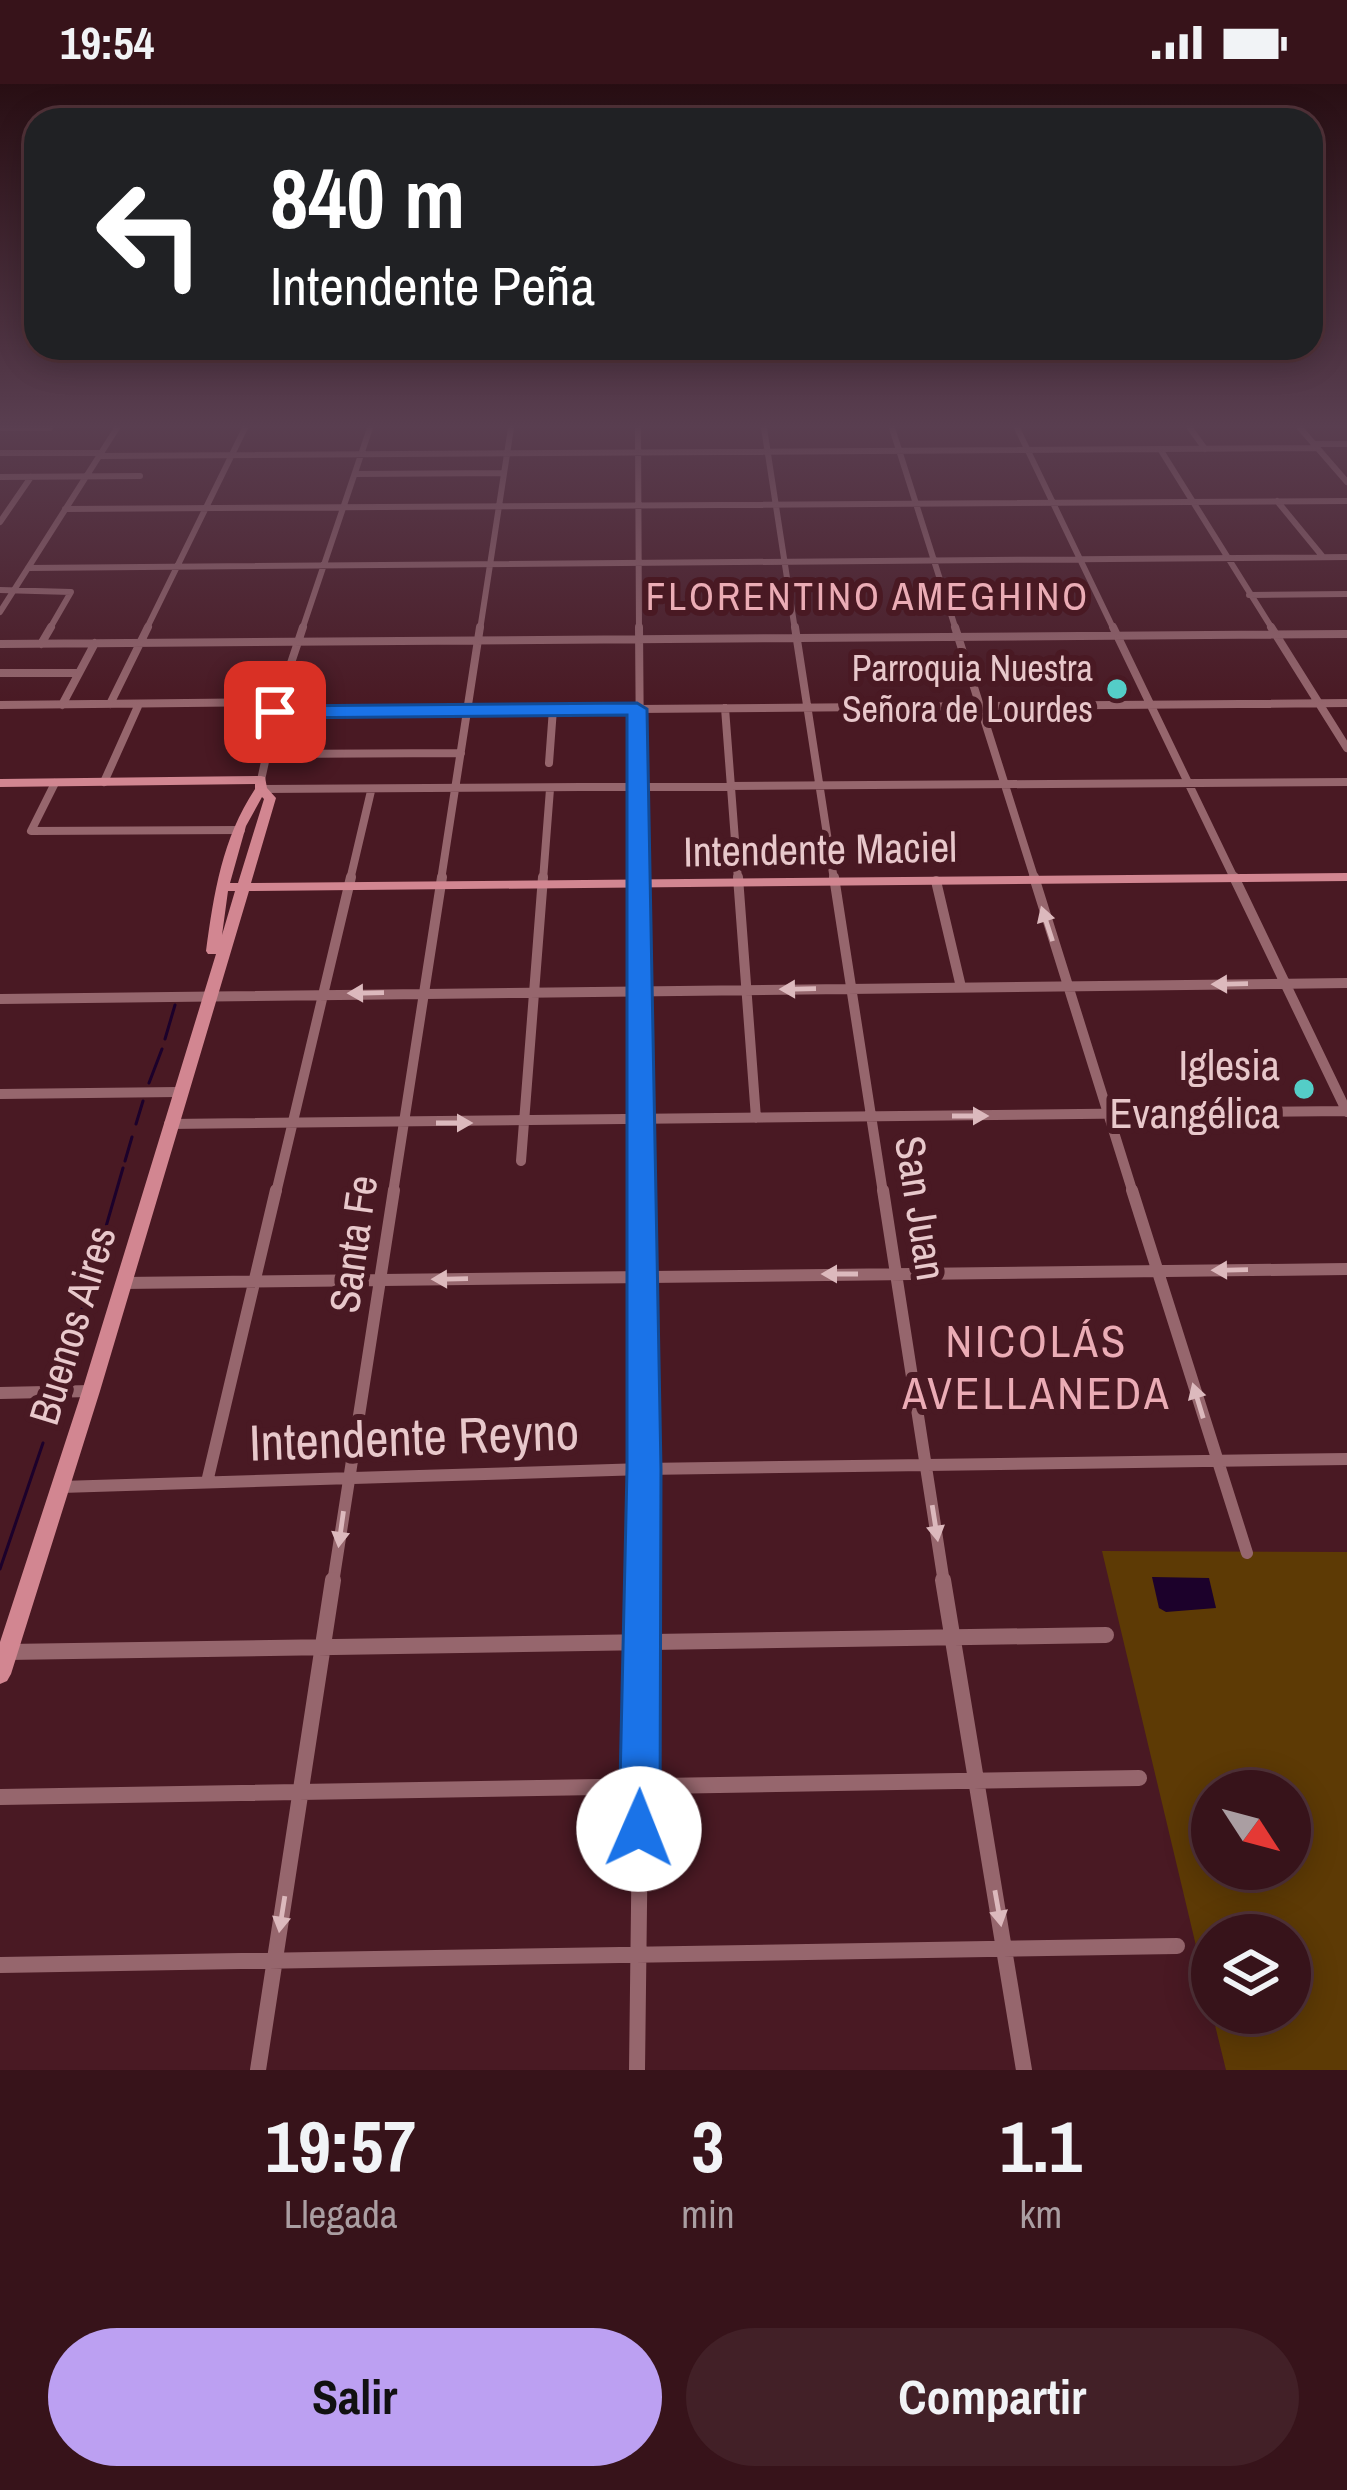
<!DOCTYPE html>
<html lang="es">
<head>
<meta charset="utf-8">
<style>
  :root { --surface:#37131a; --page:#422027; --text:#f1f3f6; --muted:#aa9ea2; --line:#513239; --accent:#bca0f2 }
  body { margin:0; font-family:"Archivo Narrow",sans-serif; background:var(--page); color:var(--text); height:100vh; display:flex; flex-direction:column; font-size:45px; white-space:nowrap }
  * { box-sizing:border-box; margin:0 }
  p { font-size:39px; color:var(--muted) }
  .icon { flex:none; width:66px; height:66px; fill:none; stroke:currentColor; stroke-width:2; stroke-linecap:round; stroke-linejoin:round }
  .map { position:relative; height:1986px; overflow:hidden }
  .details { display:flex; flex-direction:column; background:var(--surface); flex:1 }
  .details>* { flex:none }
  .hud { position:absolute; left:24px; top:24px; width:1299px; height:252px; border-radius:36px; box-shadow:0 6px 30px #0003,0 0 0 3px var(--line); background:#202124; color:#fff; overflow:hidden }
  .needle { width:78px; rotate:126deg }
  .controls { position:absolute; left:1191px; top:1686px; display:grid; gap:24px }
  .controls a { display:grid; place-items:center; width:120px; height:120px; border-radius:50%; background:var(--surface); box-shadow:0 6px 30px #0003,0 0 0 3px var(--line); font-size:60px }
  .pin { position:absolute; display:grid; place-items:center; width:102px; height:102px; color:#fff; margin:-51px; border-radius:24px; box-shadow:0 6px 18px #0006 }
  .me { position:absolute; width:132px; margin:-66px; rotate:1deg; stroke-linejoin:round; filter:drop-shadow(0 0 9px #0008) }
  .turn { display:flex; align-items:center; gap:42px; height:252px; padding:0 48px; font-size:54px }
  .turn .icon { width:156px; height:156px; stroke-width:2.5 }
  .turn b { display:block; font-size:84px; line-height:102px }
  .eta { display:flex; justify-content:space-evenly; align-items:center; height:204px; text-align:center }
  .eta b { font-size:72px; font-weight:700; line-height:84px }
  .button { display:flex; gap:24px; margin-top:auto; padding:24px 48px }
  .button a { flex:1; height:138px; border-radius:72px; background:var(--accent); color:#111; font-size:48px; font-weight:700; line-height:138px; text-align:center }
  .button a+a { background:var(--page); color:var(--text) }
  .status { display:flex; justify-content:space-between; align-items:center; height:84px; padding:0 60px; background:var(--surface); direction:ltr }
  .status svg { height:33px; fill:currentColor }
  .map>svg:first-child { display:block }
  .green { fill:#5d3a05; fill-rule:evenodd }
  .water { fill:#1c012b }
  .lines { fill:none; stroke-linecap:round; stroke-linejoin:round }
  .stream { stroke:#1c012b; stroke-width:3 }
  .street-far4 { stroke:#96666d; stroke-width:6 }
  .street-far3 { stroke:#96666d; stroke-width:8 }
  .street-far2 { stroke:#96666d; stroke-width:10 }
  .street-far1 { stroke:#96666d; stroke-width:12 }
  .street { stroke:#96666d; stroke-width:16 }
  .secondary { fill:#d28691; fill-rule:evenodd }
  .oneway { fill:#dcb9bd }
  .route { fill:#1a73e8; stroke:#114b97; stroke-width:3 }
  .poi-dot { fill:#54cdc7; stroke:#491923; stroke-width:4.5 }
  .labels { text-anchor:middle; stroke-width:12; stroke-linejoin:round; paint-order:stroke }
  .far-poi-label { font-size:36px; fill:#e8c8cb; stroke:#491923; text-anchor:end }
  .far-neighbourhood-label { font-size:39px; letter-spacing:3px; fill:#ebacb5; stroke:#491923 }
  .street-label { font-size:42px; fill:#e8c8cb; stroke:#491923 }
  .poi-label { font-size:42px; fill:#e8c8cb; stroke:#491923; text-anchor:end }
  .neighbourhood-label { font-size:45px; letter-spacing:3px; fill:#ebacb5; stroke:#491923 }
  .near-street-label { font-size:51px; fill:#e8c8cb; stroke:#491923 }
</style>
</head>
<body>
<div class="status"><b>19:54</b><svg viewBox="0 0 49 12"><path d="M0 12V9h3v3zM5 12V6h3v6zM10 12V3h3v9zM15 12V0h3v12zM26 1h20v11H26zM47 4h2v5h-2z"/></svg></div>
<div class="map">
<svg width="1347" height="1986" viewBox="0 0 1347 1986">
  <rect width="100%" height="100%" fill="#491923"/>
  <path class="green" d="M1102,1467L1347,1468V1986H1226L1212,1929H1290V1851H1212V1929ZM1212,1707H1290V1785H1212Z"/>
  <path class="water" d="M1152,1493L1209,1494L1216,1524L1166,1528L1159,1524Z"/>
  <g class="lines">
    <path class="stream" d="M165,955L175,921
      M149,999L162,965
      M136,1040L143,1017
      M125,1077L132,1053
      M60,1301L123,1084
      M52,1330L56,1317
      M0,1485L43,1359"/>
    <path class="street-far4" d="M0,344H50
      M638,344L639,546
      M764,344L795,546
      M892,344L956,546
      M1017,344L1114,546
      M1190,344L1205,365
      M1300,344L1347,398
      M1314,360H1347
      M1160,365L1273,546
      M0,369H101
      M99,372L1317,364
      M355,390L504,389
      M0,393L140,392
      M1277,417L1323,473
      M65,425L1347,417
      M0,438L31,393
      M28,484L1347,473
      M0,506L71,508L49,546
      M1249,511L1347,510
      M0,528L117,344
      M146,546L245,344
      M302,546L370,344
      M480,546L511,344"/>
    <path class="street-far3" d="M639,543L641,796
      M795,543L834,796
      M955,543L1035,796
      M1113,543L1235,796
      M1271,543L1347,664
      M0,560L1347,550
      M41,560L51,543
      M0,589H79
      M110,620L148,543
      M0,621L278,618
      M62,621L95,559
      M725,624L738,796
      M275,628L1347,619
      M265,670L461,669
      M549,679L553,625
      M261,696L278,618L303,543
      M104,698L139,620
      M55,699L31,747L241,746
      M261,705L1347,698
      M350,796L371,707
      M441,796L480,543
      M543,796L550,705"/>
    <path class="street-far2" d="M641,793L642,1109
      M738,793L756,1034
      M834,793L883,1109
      M1034,793L1133,1109
      M1234,793L1347,1028
      M936,797L961,903
      M0,915L1347,899
      M0,1010L178,1008
      M169,1040L1347,1027
      M521,1077L543,793
      M276,1109L351,793
      M393,1109L442,793"/>
    <path class="street-far1" d="M642,1106L643,1499
      M883,1106L944,1499
      M1132,1106L1247,1469
      M122,1199L1347,1185
      M0,1309L91,1307
      M207,1398L276,1106
      M61,1403L644,1385L1347,1375
      M333,1499L394,1106"/>
    <path class="street" d="M943,1496L1024,1986
      M7,1568L1106,1551
      M0,1713L1139,1694
      M0,1881L1177,1862
      M258,1986L333,1496
      M637,1986L643,1496"/>
    <path class="secondary" d="M261,692L265,693L267,704L276,714L251,799L1347,789V797L249,807L100,1307L11,1590L7,1597L0,1600V1558L82,1307L216,870H208L206,867C214,809 222,755 255,705V700L0,703V695ZM262,713L264,715L238,799H230L246,742ZM228,807H235L222,851Z"/>
  </g>
  <defs><path id="oneway-solid" d="M-6-.8H1V-3.2L6.5 0L1 3.2V.8H-6Z" transform="scale(3)"/></defs>
  <g class="oneway">
    <use href="#oneway-solid" transform="translate(1047 840) rotate(-108)"/>
    <use href="#oneway-solid" transform="translate(1230 900) rotate(179)"/>
    <use href="#oneway-solid" transform="translate(798 905) rotate(179)"/>
    <use href="#oneway-solid" transform="translate(366 909) rotate(179)"/>
    <use href="#oneway-solid" transform="translate(970 1032)"/>
    <use href="#oneway-solid" transform="translate(454 1039)"/>
    <use href="#oneway-solid" transform="translate(1230 1186) rotate(179)"/>
    <use href="#oneway-solid" transform="translate(840 1190) rotate(180)"/>
    <use href="#oneway-solid" transform="translate(450 1195) rotate(179)"/>
    <use href="#oneway-solid" transform="translate(1198 1317) rotate(-107)"/>
    <use href="#oneway-solid" transform="translate(935 1439) rotate(81)"/>
    <use href="#oneway-solid" transform="translate(341 1445) rotate(98)"/>
    <use href="#oneway-solid" transform="translate(998 1824) rotate(80)"/>
    <use href="#oneway-solid" transform="translate(282 1830) rotate(99)"/>
  </g>
  <linearGradient id="sky" x2="0" y2="1"><stop stop-color="#280e13"/><stop offset="0.55" stop-color="#593e50"/><stop offset="1" stop-color="#593e50" stop-opacity="0"/></linearGradient>
  <rect width="1347" height="622" fill="url(#sky)"/>
  <path class="route" d="M637,619L647,625L661,1385L660,1745L654,1760L639,1766L625,1760L619,1745L627,1385V631L275,634L265,628L275,622Z"/>
  <g class="poi-dot">
    <circle cx="1117" cy="605" r="12"/>
    <circle cx="1304" cy="1005" r="12"/>
  </g>
  <g class="labels">
    <g class="far-poi-label">
      <text x="1093" y="597">Parroquia Nuestra<tspan x="1093" dy="41">Señora de Lourdes</tspan></text>
    </g>
    <g class="far-neighbourhood-label">
      <text x="868" y="526">FLORENTINO AMEGHINO</text>
    </g>
    <g class="street-label">
      <text transform="translate(820 765) rotate(-1)" y="15">Intendente Maciel</text>
      <text transform="translate(921 1124) rotate(81)" y="15">San Juan</text>
      <text transform="translate(353 1160) rotate(-82)" y="15">Santa Fe</text>
      <text transform="translate(72 1241) rotate(-73)" y="15">Buenos Aires</text>
    </g>
    <g class="poi-label">
      <text x="1280" y="996">Iglesia<tspan x="1280" dy="48">Evangélica</tspan></text>
    </g>
    <g class="neighbourhood-label">
      <text x="1037" y="1273">NICOLÁS<tspan x="1037" dy="52">AVELLANEDA</tspan></text>
    </g>
    <g class="near-street-label">
      <text transform="translate(414 1353) rotate(-2)" y="18">Intendente Reyno</text>
    </g>
  </g>
</svg>
<div class="controls">
<a><svg class="needle" viewBox="-14 -14 28 28"><path d="M0-13l5 13h-10z" fill="#e53935"/><path d="M0 13l5-13h-10z" fill="#aa9ea2"/></svg></a>
<a><svg class="icon" aria-label="layers" viewBox="0 0 24 24"><path d="M12 4l9 5-9 5-9-5zM3 14l9 5 9-5"/></svg></a>
</div>
<div class="pin" style="left:275px;top:628px;background:#d93025"><svg class="icon" aria-label="arrive" viewBox="0 0 24 24"><path d="M6 21V4h12l-3 4 3 4H6"/></svg></div>
<svg class="me" style="left:639px;top:1745px" viewBox="-20 -20 40 40"><circle r="19" fill="#fff"/><path d="M0-13L10 11 0 6-10 11z" fill="#1a73e8"/></svg>
<div class="hud">
<div class="turn"><svg class="icon" aria-label="left" viewBox="0 0 24 24"><path d="M17 20v-9H6M10 6l-5 5 5 5"/></svg><div><b>840 m</b>Intendente Peña</div></div>
</div>
</div>
<section class="details">
<div class="eta">
<div><b>19:57</b><p>Llegada</p></div>
<div><b>3</b><p>min</p></div>
<div><b>1.1</b><p>km</p></div>
</div>
<div class="button"><a>Salir</a><a>Compartir</a></div>
</section>
</body>
</html>
